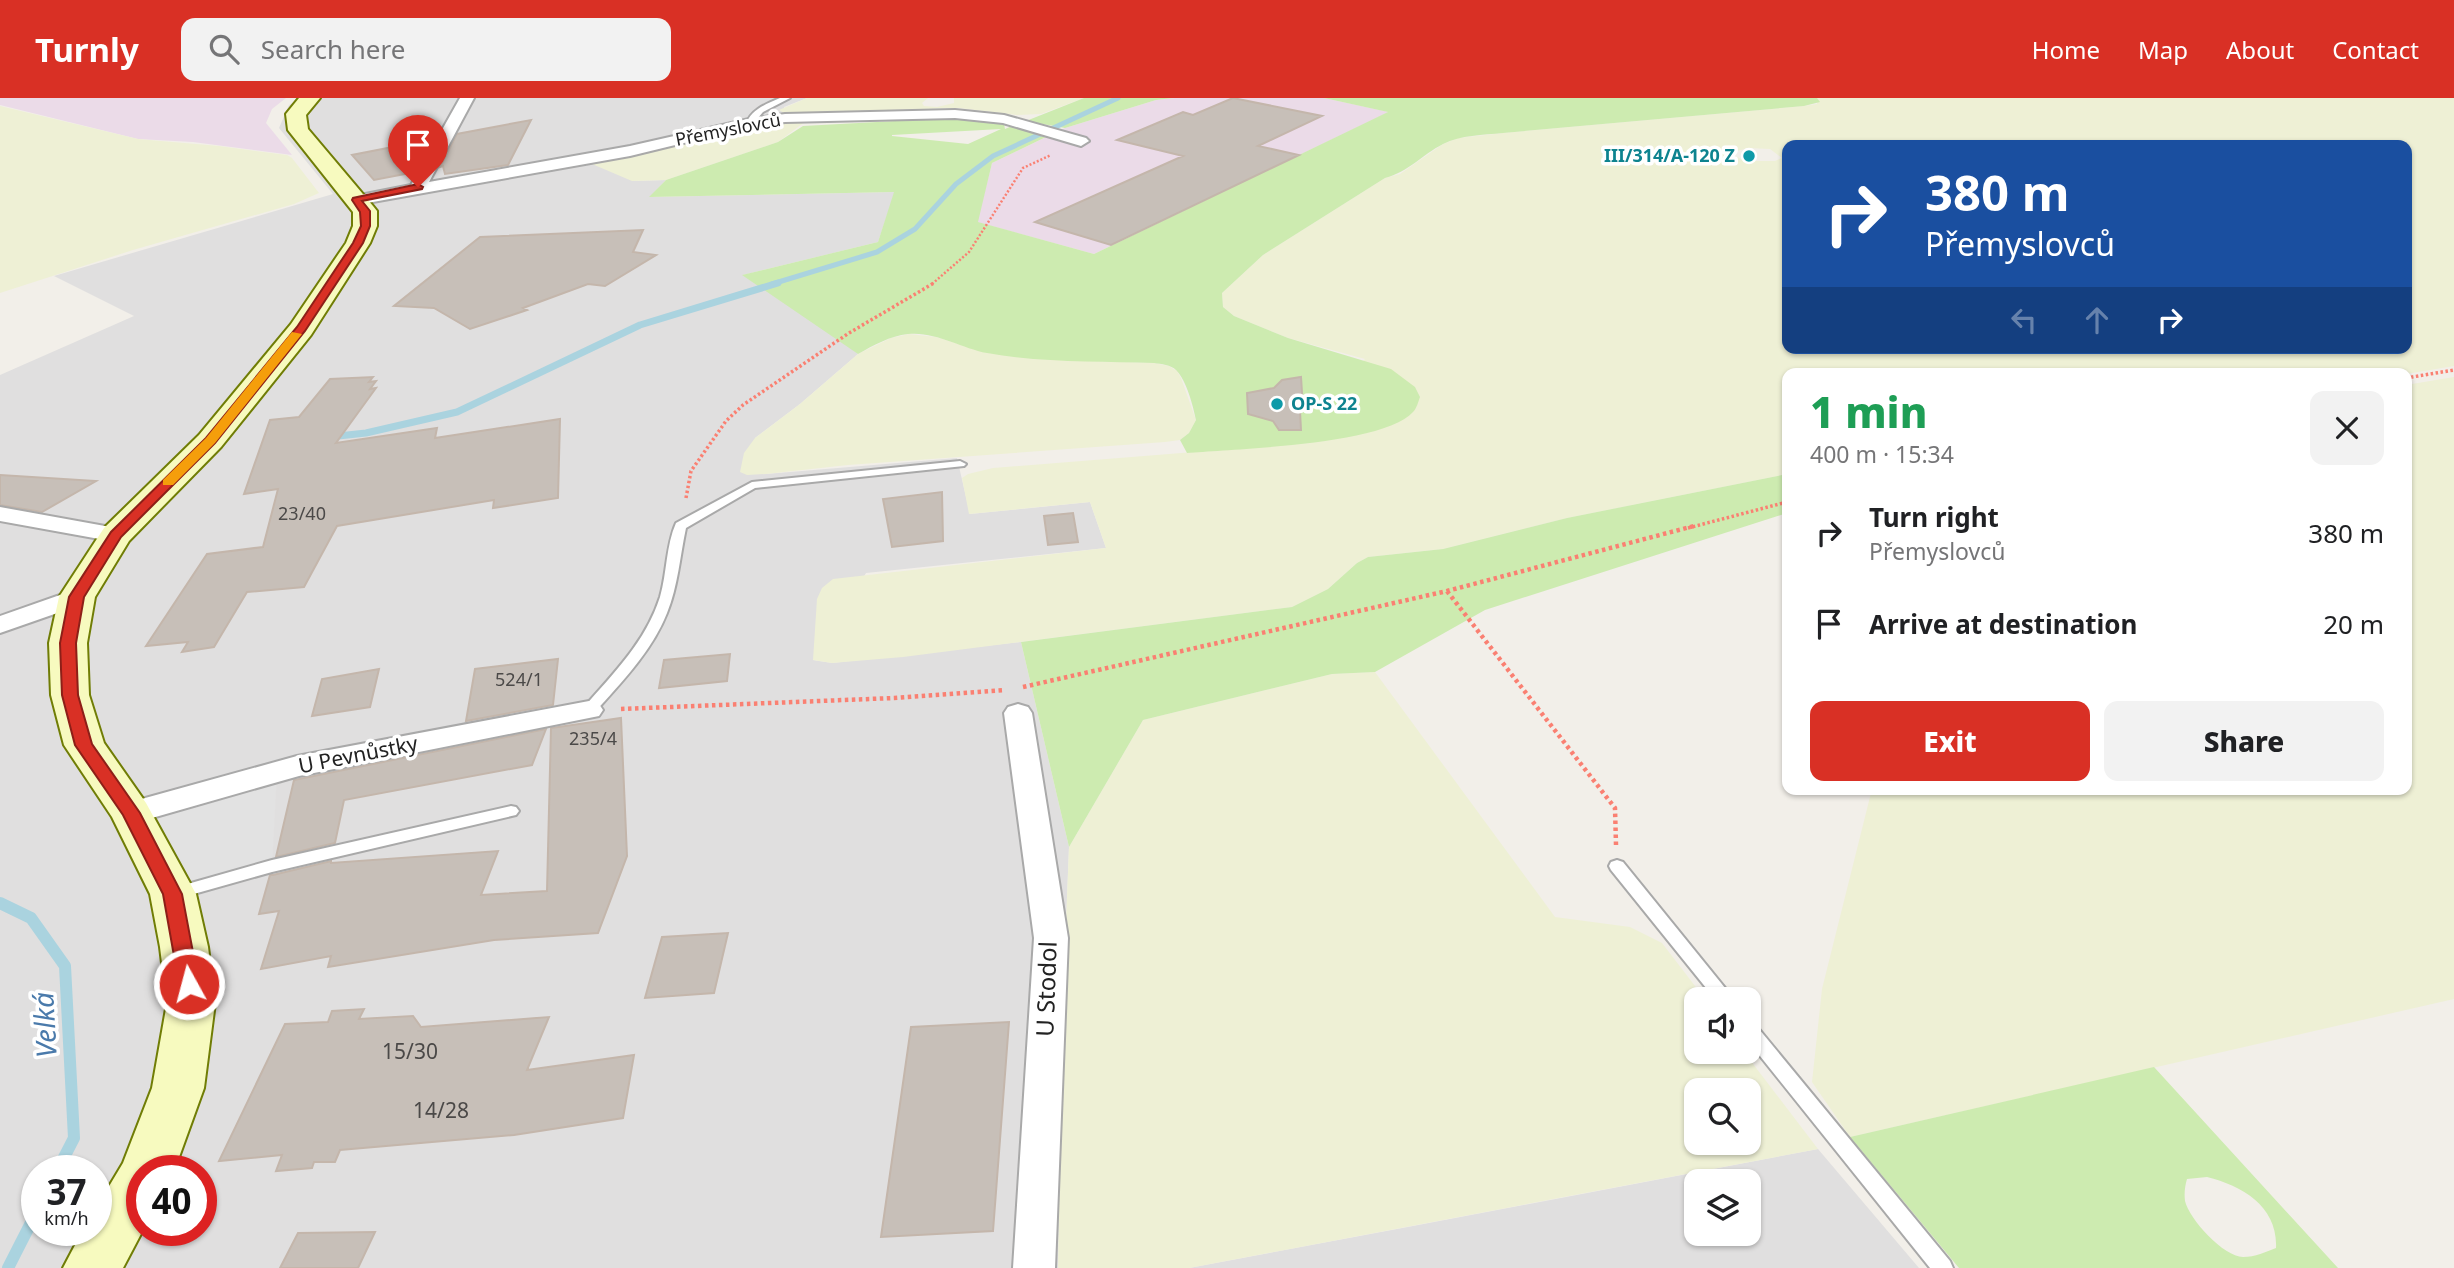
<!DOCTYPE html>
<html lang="en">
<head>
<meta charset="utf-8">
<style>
  :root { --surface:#fff; --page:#f2f2f2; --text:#202124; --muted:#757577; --accent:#d93025 }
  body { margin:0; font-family:"Noto Sans",sans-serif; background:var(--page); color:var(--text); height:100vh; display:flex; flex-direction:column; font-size:26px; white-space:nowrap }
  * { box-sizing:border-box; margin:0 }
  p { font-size:23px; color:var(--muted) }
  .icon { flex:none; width:38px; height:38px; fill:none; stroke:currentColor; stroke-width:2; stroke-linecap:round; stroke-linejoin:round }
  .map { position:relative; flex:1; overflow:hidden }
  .sheet { position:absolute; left:1782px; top:270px; width:630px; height:427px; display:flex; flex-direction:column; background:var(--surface); border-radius:14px; box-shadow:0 2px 5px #0004 }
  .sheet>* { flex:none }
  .hud { position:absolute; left:1782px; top:42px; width:630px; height:214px; border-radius:14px; box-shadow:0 2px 5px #0004; background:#1a4fa0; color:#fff; overflow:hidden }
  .buttons { position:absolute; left:1684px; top:889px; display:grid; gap:14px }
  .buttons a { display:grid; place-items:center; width:77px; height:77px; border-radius:14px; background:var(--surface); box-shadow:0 2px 5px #0004; font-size:35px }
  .speed { position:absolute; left:21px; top:1057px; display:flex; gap:14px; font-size:35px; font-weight:700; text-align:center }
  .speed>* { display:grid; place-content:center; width:91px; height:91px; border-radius:50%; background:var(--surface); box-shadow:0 2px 5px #0004; line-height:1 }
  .speed small { font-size:18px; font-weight:400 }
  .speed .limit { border:10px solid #d22; background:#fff; color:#111 }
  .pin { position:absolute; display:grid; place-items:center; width:60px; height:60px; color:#fff; margin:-72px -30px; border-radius:50% 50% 50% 0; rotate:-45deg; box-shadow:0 0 7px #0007 }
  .pin .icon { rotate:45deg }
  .me { position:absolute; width:77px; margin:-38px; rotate:353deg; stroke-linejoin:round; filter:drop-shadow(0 0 5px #0008) }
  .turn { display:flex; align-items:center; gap:24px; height:147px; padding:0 28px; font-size:32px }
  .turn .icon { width:91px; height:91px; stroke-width:2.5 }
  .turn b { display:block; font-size:49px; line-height:60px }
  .lanes { display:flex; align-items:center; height:66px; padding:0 28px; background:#0003; justify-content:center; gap:35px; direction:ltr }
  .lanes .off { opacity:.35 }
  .round { display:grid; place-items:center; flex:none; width:74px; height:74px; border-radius:14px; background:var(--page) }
  .overview { display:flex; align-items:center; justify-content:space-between; height:119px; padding:0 28px }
  h1 { font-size:42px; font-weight:800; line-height:52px; color:#1e9e55 }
  .primary-button { display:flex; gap:14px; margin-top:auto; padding:14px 28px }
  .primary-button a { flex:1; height:80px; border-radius:14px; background:var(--accent); color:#fff; font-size:28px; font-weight:800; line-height:80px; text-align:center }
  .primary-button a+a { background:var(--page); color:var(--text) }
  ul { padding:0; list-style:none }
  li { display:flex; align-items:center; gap:21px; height:91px; padding:0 28px }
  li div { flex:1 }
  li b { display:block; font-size:26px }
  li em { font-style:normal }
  header { display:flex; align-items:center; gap:42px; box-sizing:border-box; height:98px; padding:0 35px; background:var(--accent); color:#fff }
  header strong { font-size:33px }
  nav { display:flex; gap:38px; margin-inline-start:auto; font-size:24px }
  .search { width:490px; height:63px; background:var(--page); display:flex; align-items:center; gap:18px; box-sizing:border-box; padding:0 24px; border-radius:14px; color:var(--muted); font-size:26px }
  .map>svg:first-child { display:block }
  .residential { fill:#e0dfdf; fill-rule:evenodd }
  .industrial { fill:#ebdbe8 }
  .farmland { fill:#eef0d5; fill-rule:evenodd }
  .grass { fill:#cdebb0; fill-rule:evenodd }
  .parking { fill:#e2e2e2 }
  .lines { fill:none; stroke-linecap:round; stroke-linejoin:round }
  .stream-far2 { stroke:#aad3df; stroke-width:5 }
  .stream-far1 { stroke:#aad3df; stroke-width:7 }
  .stream { stroke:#aad3df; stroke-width:12 }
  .building { fill:#c7bfb8; stroke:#c4b6ab; stroke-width:2 }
  .lane-casing { stroke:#a9a9a9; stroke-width:4 }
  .street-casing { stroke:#a9a9a9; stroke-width:4 }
  .secondary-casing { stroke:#707d05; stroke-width:4 }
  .path-far2 { stroke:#fa8072; stroke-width:2.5; stroke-dasharray:2 2; stroke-linecap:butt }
  .path-far1 { stroke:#fa8072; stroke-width:3.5; stroke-dasharray:2.5 2.5; stroke-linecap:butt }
  .path { stroke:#fa8072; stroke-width:4.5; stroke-dasharray:3.5 3.5; stroke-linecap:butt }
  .lane { fill:#fff; fill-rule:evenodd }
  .street { fill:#fff; fill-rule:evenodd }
  .secondary { fill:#f7fabf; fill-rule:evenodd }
  .route { fill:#d93025; stroke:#8d1f18; stroke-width:2 }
  .slow { fill:#f59e0b }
  .culture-dot { fill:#0f9aa8; stroke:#fff; stroke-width:2.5 }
  .labels { text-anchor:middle; stroke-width:7; stroke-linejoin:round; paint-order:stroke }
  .far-street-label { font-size:18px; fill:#222; stroke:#fff }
  .far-culture-label { font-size:18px; font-weight:bold; fill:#0d838f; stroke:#fff; text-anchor:end }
  .number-label { font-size:18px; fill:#4b4948 }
  .street-label { font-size:21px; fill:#222; stroke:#fff }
  .near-number-label { font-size:21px; fill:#4b4948 }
  .near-street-label { font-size:24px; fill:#222; stroke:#fff }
  .near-water-label { font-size:28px; font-style:italic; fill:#4a7aab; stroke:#fff }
</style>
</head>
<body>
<header>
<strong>Turnly</strong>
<div class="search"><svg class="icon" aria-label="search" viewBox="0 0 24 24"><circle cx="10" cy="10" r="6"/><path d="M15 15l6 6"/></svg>Search here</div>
<nav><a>Home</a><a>Map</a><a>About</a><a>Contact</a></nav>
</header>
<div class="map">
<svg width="2454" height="1170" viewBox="0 0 2454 1170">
  <rect width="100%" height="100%" fill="#f2efe9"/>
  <path class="residential" d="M300,0H807L784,9L786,15L741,29L632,83L666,82L650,99L895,94L878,144L743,177L837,237L858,256L800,306L755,340L766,376L957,360L970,416L1090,404L1106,450L866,475L813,562L832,565L1021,544L1069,749L1062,926L1058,1170H0V277L134,218L54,178L333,96L279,30L289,7ZM37,1073H96V1132H37ZM142,1073H201V1132H142Z
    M1818,1051L1919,1170H1189L1413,1128ZM1696,1083H1748V1136H1696Z"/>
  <path class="industrial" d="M0,0H286L272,11L266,25L292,57L193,44L138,41L0,7Z
    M1174,0H1324L1389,14L1094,156L977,124L992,65L1065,30L1156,2Z"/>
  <path class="farmland" d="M807,0H928L922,5L924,8L937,9L954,5V0H1084L1041,16L1017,17L959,10L818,14L778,44L666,82L632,83L585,63L741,29L784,15L779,12Z
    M1817,0H2454V268L2406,276L1787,275V376L1567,420L1443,451L1368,459L1357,465L1328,491L1292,509L903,559L832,565L813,562L817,501L822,490L833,481L1106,450L1090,404L969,416L962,380L968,376L993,370L1283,347L1365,261L1288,240L1234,218L1223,209L1222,195L1263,157L1385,80L1400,76L1443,46L1458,40L1503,35L1804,8L1817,6ZM1787,47H2406V250H1787ZM1748,50L1770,51L1782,60L1775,63H1745L1730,55Z
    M0,8L138,41L219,48L287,57L292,60L319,95L294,106L133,152L0,195Z
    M909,236L936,239L989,255L1067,262L1154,265L1169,268L1177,273L1181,280L1196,322L1189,335L1180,342L1165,344L848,367L766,376L747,377L740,374L744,355L755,340L800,306L858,256L891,240Z
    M2454,279V901L1850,1039L1812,984L1822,891L1872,691H2406V287Z
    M1375,574L1555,819L1630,829L1662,845L1705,901H1696V954H1744L1818,1051L1189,1170H1058L1062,926L1069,749L1143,622L1332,576ZM1696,992H1748V1045H1696Z"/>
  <path class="grass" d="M1084,0H1173L1156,2L1065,30L1026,23Z
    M1324,0H1817L1820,4L1804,8L1503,35C1483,37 1461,37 1443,46C1422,57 1408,74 1385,80L1263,157L1222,195L1223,209L1234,218L1288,240L1391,271L1415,289L1420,299C1418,304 1417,310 1413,314C1384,347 1234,351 1187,355L1180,342L1189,335L1196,322C1193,308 1187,283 1176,272C1171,267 1161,266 1154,265C1099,263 1042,265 987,255C961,250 935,233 908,236C890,238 874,247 858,256L742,177L878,144L894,94L649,99L666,82L778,44L803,28L951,20L1004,26L1005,31L1012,28L1048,38L992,65L978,124L1094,156L1388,14ZM1001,31L968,46L892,38V37Z
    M1787,376V415L1485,512L1375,574L1332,576L1143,622L1069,749L1021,544L1292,509L1328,491L1357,465L1368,459L1443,451L1567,420Z
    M2154,969L2338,1170H1959L1850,1039ZM2207,1079C2243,1088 2278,1109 2276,1150C2266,1154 2255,1159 2243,1159C2224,1159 2189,1121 2185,1103C2184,1095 2185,1088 2187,1081Z"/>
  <path class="parking" d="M277,674L272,768L173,796L131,715Z"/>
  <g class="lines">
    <path class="stream-far2" d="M772,186L877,154L915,131L956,86L993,58L1118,0"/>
    <path class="stream-far1" d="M329,339L366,335L457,314L640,227L778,185"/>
    <path class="stream" d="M0,805L31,820L65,868L74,1040L57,1073
      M8,1170L37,1113"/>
  </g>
  <path class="building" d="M1233,0L1322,18L1258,48L1299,57L1111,147L1035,124L1183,58L1117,42L1183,14L1193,17Z
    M531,22L508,67L445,76L443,68L440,69L457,36Z
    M434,41L415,74L374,82L352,57Z
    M643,132L633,154L656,157L605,188L588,186L523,210L527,212L470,231L434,210L394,208L480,139Z
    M373,279L369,284L376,283L370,291L376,290L336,345L437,330L435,340L560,321L558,400L493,410L494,402L337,428L304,489L247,494L214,549L182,554L188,544L146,548L207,456L263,449L278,391L244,396L270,322L299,319L330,281Z
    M1301,279L1303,310L1300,313L1301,332H1279L1273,323L1248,316L1247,295L1274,290L1282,282Z
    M0,377L96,383L42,414L0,407Z
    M942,394L943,443L892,449L883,401Z
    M1073,415L1078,444L1048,447L1044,418Z
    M730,556L727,583L659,590L664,562Z
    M558,561L553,607L466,623L475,571Z
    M379,571L370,609L312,618L322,581Z
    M621,620L627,758L598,835L494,842L328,869L331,858L261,871L279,813L259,816L270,777H273L331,763V765L498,753L481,797L547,793L551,630Z
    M546,631L532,667L344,702L335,745L276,759L294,682Z
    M728,835L714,895L645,900L662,839Z
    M364,911L359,921L413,918L421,929L549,919L527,972L634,957L623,1020L514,1037L340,1052L335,1064H314L312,1070L276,1073L282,1057L219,1063L285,926L328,924L332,913Z
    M1009,924L993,1133L881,1139L911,929Z
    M375,1134L358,1170H280L298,1135Z"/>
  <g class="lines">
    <defs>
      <path id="lane" d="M780,0H790L763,14L752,27H746C750,12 766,6 780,0Z
        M960,363L966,366L964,368L755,390L686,430C680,458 678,488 667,515C652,553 621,585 594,615H584L582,612L584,609C614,575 646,543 660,499C667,475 666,447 676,425L752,384Z
        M511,708L516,709L519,713L516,717L272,774L176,801L170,799L168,795L170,791L272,762Z
        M1617,762L1623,764L1734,901H1715L1611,772L1609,768L1611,764Z
        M1748,923L1754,925L1950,1163L1953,1170H1930L1748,943Z"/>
      <path id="street" d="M460,0H474L429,84L630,48L749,21L785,16L955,12L1004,17L1086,40L1089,43L1081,48L1003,25L955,20L785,24L749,29L630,58L356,107L350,105L348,102L350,99L411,87Z
        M0,409L116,430L125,432L128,437L125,442L116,444L0,423Z
        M77,491L86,493L90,499L86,505L0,535V518Z
        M589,603L599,606L603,612L599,618L299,678L131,726L120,723L115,715L120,707L297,658Z
        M1018,606L1028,609L1032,615L1068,840L1055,1170H1013L1034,840L1004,615L1008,609Z"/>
      <path id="secondary" d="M299,0H320L306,17L308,31L373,108L377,113V128L370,145L311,237L221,349L129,443L95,499L87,545L89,597L104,645L146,705L196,796L208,849L215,905L204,990L174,1073H142L143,1132L123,1170H63L83,1132H96V1110L123,1065L152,990L167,905L160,849L150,796L112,719L64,647L51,597L49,545L59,499L104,430L199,337L291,226L346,145L353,128V114L288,32L286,16Z"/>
    </defs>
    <use href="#lane" class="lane-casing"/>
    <use href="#street" class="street-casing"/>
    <use href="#secondary" class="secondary-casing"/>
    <path class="path-far2" d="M932,186L969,154L1023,70L1051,57"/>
    <path class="path-far1" d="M2406,280L2454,272
      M686,400L691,373L726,323L743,307L849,235L934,185
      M1688,430L1787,404"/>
    <path class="path" d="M1447,493L1615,710L1616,747
      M1023,589L1447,493L1694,428
      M621,611L894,600L1004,592"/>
    <use href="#lane" class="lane"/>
    <use href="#street" class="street"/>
    <use href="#secondary" class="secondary"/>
  </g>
  <path class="route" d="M418,86L423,89L422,91L362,103L370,113V128L363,145L305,233L215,345L121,439L84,499L76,545L78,597L92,646L140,715L182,796L199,886L196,892L189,894L182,892L179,886L163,796L123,717L75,647L62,597L60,545L69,499L111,434L206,340L297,229L353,145L361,128L360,114L352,102L353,100Z"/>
  <path class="slow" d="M292,234L302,236L215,345L173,387H163V382L206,340Z"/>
  <g class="culture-dot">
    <circle cx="1749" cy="58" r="7"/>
    <circle cx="1277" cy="306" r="7"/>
  </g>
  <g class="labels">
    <g class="far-street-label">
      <text transform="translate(728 32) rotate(-11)" y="6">Přemyslovců</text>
    </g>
    <g class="far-culture-label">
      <text x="1735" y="64">III/314/A-120 Z</text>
      <text x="1291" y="312" text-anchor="start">OP-S 22</text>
    </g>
    <g class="number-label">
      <text x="302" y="422">23/40</text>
      <text x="519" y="588">524/1</text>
      <text x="593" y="647">235/4</text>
    </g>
    <g class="street-label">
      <text transform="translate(358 657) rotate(-11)" y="7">U Pevnůstky</text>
    </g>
    <g class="near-number-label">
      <text x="410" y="961">15/30</text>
      <text x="441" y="1020">14/28</text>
    </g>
    <g class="near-street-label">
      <text transform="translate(1047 891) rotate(-88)" y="8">U Stodol</text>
    </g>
    <g class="near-water-label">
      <text transform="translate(45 927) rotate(-93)" y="10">Velká</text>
    </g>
  </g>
</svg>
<div class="buttons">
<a><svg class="icon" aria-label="sound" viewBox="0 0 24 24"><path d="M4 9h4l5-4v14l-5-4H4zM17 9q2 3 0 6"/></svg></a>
<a><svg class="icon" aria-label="search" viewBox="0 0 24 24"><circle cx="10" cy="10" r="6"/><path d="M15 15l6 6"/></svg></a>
<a><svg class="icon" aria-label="layers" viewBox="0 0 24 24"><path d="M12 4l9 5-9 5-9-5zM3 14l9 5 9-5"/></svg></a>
</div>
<div class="speed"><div>37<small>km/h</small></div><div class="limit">40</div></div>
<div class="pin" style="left:418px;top:89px;background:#d93025"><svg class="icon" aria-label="arrive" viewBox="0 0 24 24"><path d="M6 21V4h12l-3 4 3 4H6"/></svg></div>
<svg class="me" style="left:189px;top:886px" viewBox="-20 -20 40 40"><circle r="17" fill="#d93025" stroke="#fff" stroke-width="3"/><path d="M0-11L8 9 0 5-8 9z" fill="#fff"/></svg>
<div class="hud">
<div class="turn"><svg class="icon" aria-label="right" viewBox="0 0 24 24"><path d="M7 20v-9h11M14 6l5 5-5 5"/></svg><div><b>380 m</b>Přemyslovců</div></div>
<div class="lanes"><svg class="icon off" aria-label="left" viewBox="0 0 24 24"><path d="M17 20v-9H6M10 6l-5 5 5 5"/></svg><svg class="icon off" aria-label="ahead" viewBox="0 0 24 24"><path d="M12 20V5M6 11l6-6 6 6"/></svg><svg class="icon" aria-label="right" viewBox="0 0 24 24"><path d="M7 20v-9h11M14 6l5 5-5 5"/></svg></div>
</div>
<section class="sheet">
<div class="overview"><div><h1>1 min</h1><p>400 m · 15:34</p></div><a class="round"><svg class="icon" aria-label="close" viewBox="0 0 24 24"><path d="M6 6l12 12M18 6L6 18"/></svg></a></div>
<ul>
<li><svg class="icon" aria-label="right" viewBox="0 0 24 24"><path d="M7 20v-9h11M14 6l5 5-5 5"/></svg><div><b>Turn right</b><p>Přemyslovců</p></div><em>380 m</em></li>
<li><svg class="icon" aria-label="arrive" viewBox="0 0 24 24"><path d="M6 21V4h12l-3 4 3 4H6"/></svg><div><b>Arrive at destination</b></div><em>20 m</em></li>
</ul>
<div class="primary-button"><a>Exit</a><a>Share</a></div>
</section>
</div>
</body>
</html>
